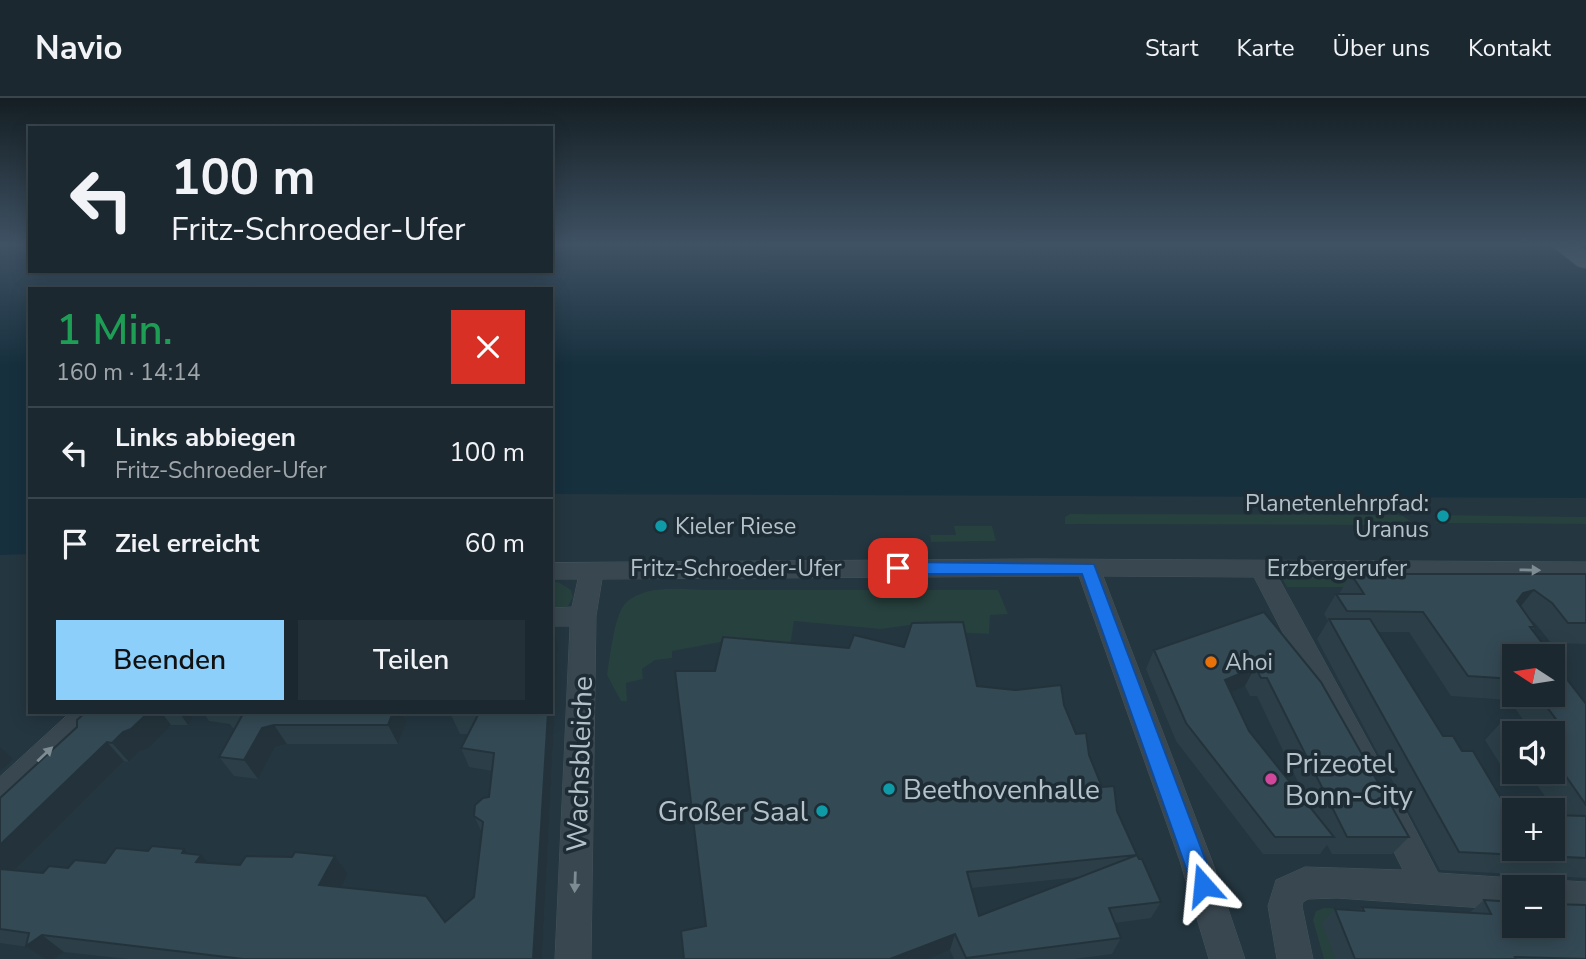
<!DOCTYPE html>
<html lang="de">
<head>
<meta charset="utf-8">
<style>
  :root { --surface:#1b2830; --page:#243038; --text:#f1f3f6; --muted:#a0a6ab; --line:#39444c; --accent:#8bcffa }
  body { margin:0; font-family:"Nunito Sans",sans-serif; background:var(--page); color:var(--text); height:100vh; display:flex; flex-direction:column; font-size:26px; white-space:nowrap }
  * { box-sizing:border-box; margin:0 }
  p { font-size:23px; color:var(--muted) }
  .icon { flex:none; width:38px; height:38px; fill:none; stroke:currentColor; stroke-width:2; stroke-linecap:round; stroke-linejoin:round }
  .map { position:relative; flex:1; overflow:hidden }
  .drawer { position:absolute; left:28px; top:189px; width:525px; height:427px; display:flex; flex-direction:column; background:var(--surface); border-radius:0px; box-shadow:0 4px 18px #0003,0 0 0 2px var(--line) }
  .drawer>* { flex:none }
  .banner { position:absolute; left:28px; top:28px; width:525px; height:147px; border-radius:0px; box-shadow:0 4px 18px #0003,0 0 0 2px var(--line); background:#1b2830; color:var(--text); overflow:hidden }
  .needle { width:46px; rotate:282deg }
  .fabs { position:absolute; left:1502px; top:546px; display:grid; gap:14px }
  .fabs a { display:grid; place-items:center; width:63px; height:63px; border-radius:0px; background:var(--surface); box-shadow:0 4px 18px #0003,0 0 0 2px var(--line); font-size:35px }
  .pin { position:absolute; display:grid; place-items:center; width:60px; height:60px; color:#fff; margin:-30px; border-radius:14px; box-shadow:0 4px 10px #0006 }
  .me { position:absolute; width:77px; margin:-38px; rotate:342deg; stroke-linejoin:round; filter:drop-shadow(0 0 5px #0008) }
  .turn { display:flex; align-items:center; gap:24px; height:147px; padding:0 28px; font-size:32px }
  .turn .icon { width:91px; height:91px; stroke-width:2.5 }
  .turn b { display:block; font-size:49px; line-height:60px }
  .round { display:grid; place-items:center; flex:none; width:74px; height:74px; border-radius:0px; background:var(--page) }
  .head { display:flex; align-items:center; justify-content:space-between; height:119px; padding:0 28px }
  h1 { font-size:42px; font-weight:600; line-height:52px; color:#1e9e55 }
  .primary-button { display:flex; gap:14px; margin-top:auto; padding:14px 28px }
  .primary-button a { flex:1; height:80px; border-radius:0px; background:var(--accent); color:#111; font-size:28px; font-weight:600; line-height:80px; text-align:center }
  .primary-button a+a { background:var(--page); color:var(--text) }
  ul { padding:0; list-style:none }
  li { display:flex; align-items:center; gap:21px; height:91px; padding:0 28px; border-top:2px solid var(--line) }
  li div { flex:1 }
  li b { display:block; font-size:26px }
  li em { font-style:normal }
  header { display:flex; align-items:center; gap:42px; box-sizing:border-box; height:98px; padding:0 35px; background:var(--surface); border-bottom:2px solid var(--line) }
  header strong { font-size:33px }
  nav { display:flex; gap:38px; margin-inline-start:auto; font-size:24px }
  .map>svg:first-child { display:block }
  .green { fill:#27413e }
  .water { fill:#17303e }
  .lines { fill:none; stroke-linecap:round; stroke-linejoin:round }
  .street-casing { stroke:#45535c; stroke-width:1 }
  .primary-casing { stroke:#45535c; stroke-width:2 }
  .street { fill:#394750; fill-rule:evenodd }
  .primary { fill:#576770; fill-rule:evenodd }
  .tram { stroke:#5b6d77; stroke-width:2 }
  .wall { fill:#2c3f48; fill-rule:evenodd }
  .shaded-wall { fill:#24333b }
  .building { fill:#334954; stroke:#24333b; stroke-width:2 }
  .oneway { fill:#7d8b93 }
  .route { fill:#1a73e8; stroke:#114b97; stroke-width:2 }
  .culture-dot { fill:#0f9aa8; stroke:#1e2c35; stroke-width:2.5 }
  .food-dot { fill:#e8710a; stroke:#1e2c35; stroke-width:2.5 }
  .hotel-dot { fill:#d1479c; stroke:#1e2c35; stroke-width:2.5 }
  .labels { text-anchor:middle; stroke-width:7; stroke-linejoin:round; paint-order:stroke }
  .poi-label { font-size:23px; fill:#b5c2ca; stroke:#1e2c35; text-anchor:start }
  .street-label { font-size:23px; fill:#b5c2ca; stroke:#1e2c35 }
  .near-poi-label { font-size:28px; fill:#b5c2ca; stroke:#1e2c35; text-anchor:start }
  .near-street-label { font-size:28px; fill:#b5c2ca; stroke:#1e2c35 }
</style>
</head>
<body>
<header>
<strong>Navio</strong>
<nav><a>Start</a><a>Karte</a><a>Über uns</a><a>Kontakt</a></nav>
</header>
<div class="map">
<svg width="1586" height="861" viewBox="0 0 1586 861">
  <rect width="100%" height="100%" fill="#243640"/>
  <path class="green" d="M1070,416L1397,417L1403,418L1416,427L1065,426V419Z
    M1438,417L1586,419V426L1436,425Z
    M954,428H992L996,443L931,444L930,437H956Z
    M1282,480H1466L1473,489H1287Z
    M551,483L560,485L571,492L573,499L568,508L551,512Z
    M715,492H998L1008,516L990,517L989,536L932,533L917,526L881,531L794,523L789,555L726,543L672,553V560L655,562L642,571L643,581L626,585L627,603H621L607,577C610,559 614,520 624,507C643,484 689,492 715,492Z
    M1324,810L1468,816L1336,861H1324L1313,822L1316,813Z"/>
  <path class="water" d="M0,146H30V173H551V146H1586V400L551,396V191H30V456L0,457Z"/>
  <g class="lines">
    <defs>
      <path id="street" d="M1034,461L1586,464V480L1278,479L1378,661L1373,670L1363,674L1353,670L1254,479L1103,478L1212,763L1245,861H1209L1180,763L1079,478L602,481L596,518L591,861H555L570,528H551V510L572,509L578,481H551V465Z
        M71,614H104L100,622L11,708L0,712V679Z
        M1391,702L1402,706L1438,775L1514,780L1526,784L1528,789H1514V812L1337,800L1308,801L1303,804L1302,808L1313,861H1277L1268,808L1276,782L1305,769L1403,772L1375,716L1380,706Z
        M1552,782L1586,784V816L1552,814V789H1539Z"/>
      <path id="primary" d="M1550,146H1577L1586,153V170L1578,168Z"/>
    </defs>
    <use href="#street" class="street-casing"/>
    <use href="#primary" class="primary-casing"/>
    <use href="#street" class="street"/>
    <use href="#primary" class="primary"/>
    <path class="tram" d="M1568,146L1586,158"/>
  </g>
  <path class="wall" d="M1351,476H1586V546L1551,545L1535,525L1529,521L1535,529L1533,532L1546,550L1544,552L1514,558V597H1552L1586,606V780L1440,772L1317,541L1328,523L1324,516L1336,496H1339ZM1378,534H1409L1451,598L1509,602L1524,623L1503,622L1485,642L1510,682L1535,684L1558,717L1510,715L1462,653L1443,638ZM1514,635H1552V674H1514Z
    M1264,514L1409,739L1392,756H1332L1327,747L1320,756H1263L1176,643L1146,571L1154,552ZM1245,588L1250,598H1257L1309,707L1249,633L1230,594Z
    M552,531L558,550L542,861H128L64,854L54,861H45L28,849L0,845V700L77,629L86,614H196L188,627H171L148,651L140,653L129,664L124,663L15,772L43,775L68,770L105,765L148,753L188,755L209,765L240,767L292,759L335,758L348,776L341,789L445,824L474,799L482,735L474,718L489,699L492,673L469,669L461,650L468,636H460L451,617Z
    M977,588L1064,607L1076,636L1089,657L1102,689L1117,713L1137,757L1161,804L1151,820L1115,825L1121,840L1112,856L1074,861H954L950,852L928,861H684L706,828ZM1081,779L979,818L971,790Z
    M203,614H401L406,625L398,646H287L275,649L258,681L234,678L219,659L235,630H233L230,626L209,623Z
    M1484,802L1586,861H1336L1322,825L1335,811L1359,813L1362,809L1469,815Z"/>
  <path class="shaded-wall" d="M1534,492L1517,513L1506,516L1523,495Z
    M551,528L553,534V531L558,550L542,861H533L548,614H551Z
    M1255,569L1245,588L1215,601L1225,582Z
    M149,614H161L171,627L148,651L140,653L129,664L112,645L123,634Z
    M179,614H196L188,627Z
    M393,614H401L406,625L398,646L388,627Z
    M274,627L287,646L275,649L258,681L244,662L262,630Z
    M107,644L124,663L1,786L0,785V747Z
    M0,649L13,661L0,673Z
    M184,751L196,764L201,757L218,775L213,782L182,755Z
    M335,758L348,776L333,804L319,787Z
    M955,836L950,852L928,861H890Z
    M42,837L64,854L54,861H45L26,848Z"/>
  <path class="building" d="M1351,476H1586V525H1568L1552,505L1534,492L1523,495L1517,503L1535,529H1530L1546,550H1543L1549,558H1514V581L1468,578L1423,514L1347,513L1336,496H1364Z
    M1264,514L1321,584L1409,739H1347L1267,580H1261L1255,569L1225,582L1249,633L1334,739H1275L1186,625L1154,552Z
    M1329,521H1370L1443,638H1453L1462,653H1473L1510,715H1514V751H1552V717L1586,718V760L1459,754Z
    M963,524L977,588L1015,592L1061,587L1064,607L1076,636L1086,635L1089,657L1102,689L1114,688L1117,713L1137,757L967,774L979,818L1137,757L1139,761H1142L1161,804L1109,810L1121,840L966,860L955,836L890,861H684L681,833L706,828L675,573H715L723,539L849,550L854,537L904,549L912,525Z
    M551,531H553L551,560Z
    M1552,562L1586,606V707L1556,664H1552V635H1514V638L1503,622L1558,624L1538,597H1552Z
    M86,614H149L131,631L123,634L112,645L107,644L0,747V700L77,629V622Z
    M244,614H393L388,627H274L262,630L244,662L219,659Z
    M452,614H548L533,861H243L42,837L26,848L29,835L0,831V771L43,775L49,768L68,770L75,762L105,765L116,750L148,753L152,748L184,751L182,755L201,757L196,764L240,767L246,758L292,759L295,754L335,758L319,787L426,798L445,824L474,799L483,724L474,718L475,707L483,700L489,699L494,655L461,650L478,617H451Z
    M1484,802L1514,804V828H1552V806L1586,807V861L1515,859L1516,861H1355L1335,811L1364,813L1362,809L1491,816Z"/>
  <defs><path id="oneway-solid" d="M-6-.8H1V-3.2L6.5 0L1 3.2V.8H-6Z" transform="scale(1.75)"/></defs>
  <g class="oneway">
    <use href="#oneway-solid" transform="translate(1530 472) rotate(1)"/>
    <use href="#oneway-solid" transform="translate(45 656) rotate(-43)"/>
    <use href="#oneway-solid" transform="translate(575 784) rotate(92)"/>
  </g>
  <linearGradient id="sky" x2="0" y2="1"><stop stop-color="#141e23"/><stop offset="0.55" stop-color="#3f5264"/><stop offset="1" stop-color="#3f5264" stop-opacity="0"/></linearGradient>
  <rect width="1586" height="267" fill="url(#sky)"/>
  <path class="route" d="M898,464L1094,466L1215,787L1212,795L1203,799L1195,795L1192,787L1082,476H898L890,470Z"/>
  <g class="culture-dot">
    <circle cx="1443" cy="418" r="7"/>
    <circle cx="661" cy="428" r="7"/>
    <circle cx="889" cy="691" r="7"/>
    <circle cx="822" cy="713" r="7"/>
  </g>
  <circle class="food-dot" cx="1211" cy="564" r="7"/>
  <circle class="hotel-dot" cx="1271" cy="681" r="7"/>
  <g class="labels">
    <g class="poi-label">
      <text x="1429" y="413" text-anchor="end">Planetenlehrpfad:<tspan x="1429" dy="26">Uranus</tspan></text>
      <text x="675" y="436">Kieler Riese</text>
      <text x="1225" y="572">Ahoi</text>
    </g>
    <g class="street-label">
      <text x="736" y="478">Fritz-Schroeder-Ufer</text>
      <text x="1337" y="478">Erzbergerufer</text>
    </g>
    <g class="near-poi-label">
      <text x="1285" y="675">Prizeotel<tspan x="1285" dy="32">Bonn-City</tspan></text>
      <text x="903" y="701">Beethovenhalle</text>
      <text x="808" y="723" text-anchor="end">Großer Saal</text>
    </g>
    <g class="near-street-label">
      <text transform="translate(579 666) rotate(-88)" y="10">Wachsbleiche</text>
    </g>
  </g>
</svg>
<div class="fabs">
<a><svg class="needle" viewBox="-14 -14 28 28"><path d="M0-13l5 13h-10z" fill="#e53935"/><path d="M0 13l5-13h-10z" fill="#a0a6ab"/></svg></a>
<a><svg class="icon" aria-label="sound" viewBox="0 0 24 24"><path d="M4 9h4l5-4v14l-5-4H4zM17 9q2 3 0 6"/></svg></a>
<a>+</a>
<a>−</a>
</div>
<div class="pin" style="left:898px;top:470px;background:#d93025"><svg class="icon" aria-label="arrive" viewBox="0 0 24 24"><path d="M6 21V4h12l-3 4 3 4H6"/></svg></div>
<svg class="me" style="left:1203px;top:787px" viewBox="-20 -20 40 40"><path d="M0-17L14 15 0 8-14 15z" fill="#1a73e8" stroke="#fff" stroke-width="4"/></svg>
<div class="banner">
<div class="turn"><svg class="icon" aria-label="left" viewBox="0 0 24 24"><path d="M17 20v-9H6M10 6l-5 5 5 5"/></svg><div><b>100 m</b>Fritz-Schroeder-Ufer</div></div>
</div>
<section class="drawer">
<div class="head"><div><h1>1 Min.</h1><p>160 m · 14:14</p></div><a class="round" style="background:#d93025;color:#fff"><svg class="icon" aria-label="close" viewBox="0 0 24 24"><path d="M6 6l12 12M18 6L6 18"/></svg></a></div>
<ul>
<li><svg class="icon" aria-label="left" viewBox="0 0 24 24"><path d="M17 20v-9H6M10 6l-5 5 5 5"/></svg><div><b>Links abbiegen</b><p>Fritz-Schroeder-Ufer</p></div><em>100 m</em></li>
<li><svg class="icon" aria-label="arrive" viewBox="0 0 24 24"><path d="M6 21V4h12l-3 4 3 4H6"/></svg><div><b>Ziel erreicht</b></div><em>60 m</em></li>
</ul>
<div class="primary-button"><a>Beenden</a><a>Teilen</a></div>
</section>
</div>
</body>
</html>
